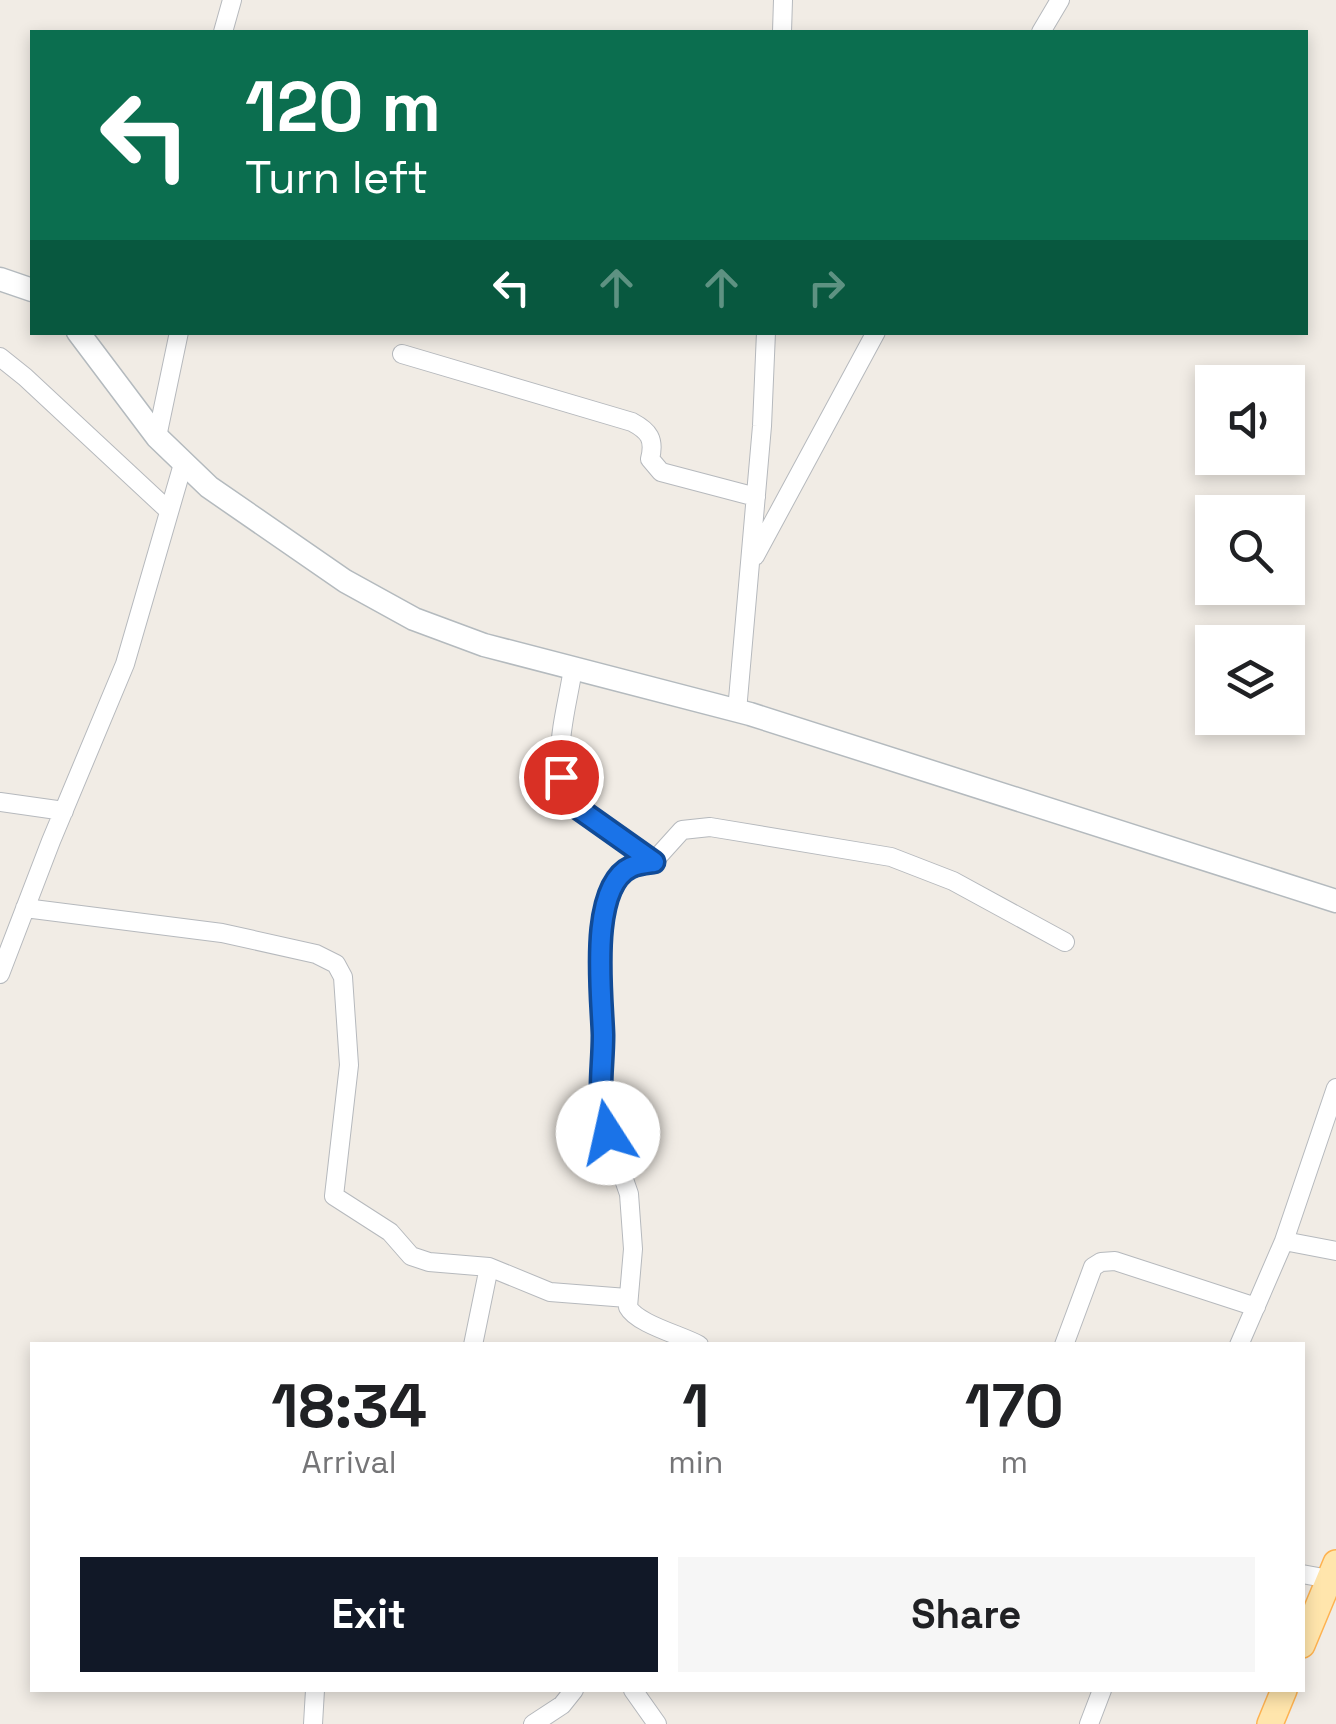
<!DOCTYPE html>
<html lang="en">
<head>
<meta charset="utf-8">
<style>
  :root { --surface:#fff; --page:#f6f6f6; --text:#202124; --muted:#757577; --accent:#111827 }
  body { margin:0; font-family:"Space Grotesk",sans-serif; background:var(--page); color:var(--text); height:100vh; display:flex; flex-direction:column; font-size:38px; white-space:nowrap }
  * { box-sizing:border-box; margin:0 }
  p { font-size:32px; color:var(--muted) }
  .icon { flex:none; width:55px; height:55px; fill:none; stroke:currentColor; stroke-width:2; stroke-linecap:round; stroke-linejoin:round }
  .map { position:relative; flex:1; overflow:hidden }
  .side { position:absolute; left:30px; top:1342px; width:1275px; height:350px; display:flex; flex-direction:column; background:var(--surface); border-radius:0px; box-shadow:0 5px 15px #0003 }
  .side>* { flex:none }
  .guide { position:absolute; left:30px; top:30px; width:1278px; height:305px; border-radius:0px; box-shadow:0 5px 15px #0003; background:#0b6e4f; color:#fff; overflow:hidden }
  .tools { position:absolute; left:1195px; top:365px; display:grid; gap:20px }
  .tools a { display:grid; place-items:center; width:110px; height:110px; border-radius:0px; background:var(--surface); box-shadow:0 5px 15px #0003; font-size:50px }
  .pin { position:absolute; display:grid; place-items:center; width:85px; height:85px; color:#fff; margin:-42px; border:5px solid #fff; border-radius:50%; box-shadow:0 2px 10px #0007 }
  .me { position:absolute; width:110px; margin:-55px; rotate:350deg; stroke-linejoin:round; filter:drop-shadow(0 0 8px #0008) }
  .turn { display:flex; align-items:center; gap:35px; height:210px; padding:0 50px; font-size:45px }
  .turn .icon { width:130px; height:130px; stroke-width:2.5 }
  .turn b { display:block; font-size:70px; line-height:85px }
  .lanes { display:flex; align-items:center; height:95px; padding:0 50px; background:#0003; justify-content:center; gap:50px; direction:ltr }
  .lanes .off { opacity:.35 }
  .eta { display:flex; justify-content:space-evenly; align-items:center; height:170px; text-align:center }
  .eta b { font-size:60px; font-weight:700; line-height:70px }
  .cta { display:flex; gap:20px; margin-top:auto; padding:20px 50px }
  .cta a { flex:1; height:115px; border-radius:0px; background:var(--accent); color:#fff; font-size:40px; font-weight:700; line-height:115px; text-align:center }
  .cta a+a { background:var(--page); color:var(--text) }
  .map>svg:first-child { display:block }
  .lines { fill:none; stroke-linecap:round; stroke-linejoin:round }
  .street-casing { stroke:#b6b9bd; stroke-width:20 }
  .secondary-casing { stroke:#b4babe; stroke-width:25 }
  .primary-casing { stroke:#feb250; stroke-width:28 }
  .street { stroke:#fff; stroke-width:18 }
  .secondary { stroke:#fff; stroke-width:22 }
  .primary { stroke:#ffe5ac; stroke-width:25 }
  .route-casing { stroke:#114b97; stroke-width:25 }
  .route { stroke:#1a73e8; stroke-width:18 }
</style>
</head>
<body>
<div class="map">
<svg width="1336" height="1724" viewBox="0 0 1336 1724">
  <rect width="100%" height="100%" fill="#f1ece5"/>
  <g class="lines">
    <defs>
      <path id="street" d="M223,32L232,0
        M782,32L783,0
        M1041,32L1060,0
        M402,354L632,422C649,431 655,439 650,459L661,472L756,497
        M0,357L25,377L169,511
        M157,437L179,332
        M755,556L876,332
        M573,668C567,712 543,778 581,812L654,861
        M737,711L762,426L766,332
        M0,802L64,811
        M25,908L222,933L316,954L336,964L343,977L349,1065L334,1196L390,1232L411,1256L429,1262L489,1267L550,1292L627,1298
        M0,974L51,841L125,664L183,464
        M1336,1088L1284,1241L1336,1251
        M473,1345L489,1267
        M699,1345C681,1335 637,1324 628,1307L633,1249L629,1194L600,1110L603,1039L600,938L608,899L622,873L632,866L654,861L682,830L710,827L891,857L953,881L1065,942
        M1064,1345L1093,1267L1101,1262L1115,1261L1256,1307
        M1239,1345L1284,1241
        M1302,1574L1329,1579
        M633,1690L657,1724
        M313,1724L315,1690
        M533,1724L562,1705L574,1690
        M1089,1724L1102,1690"/>
      <path id="secondary" d="M0,279L32,290
        M78,332L157,437L209,487L345,581L414,619L484,645L750,714L1336,901"/>
      <path id="primary" d="M1302,1645L1336,1563
        M1270,1724L1284,1690"/>
    </defs>
    <use href="#street" class="street-casing"/>
    <use href="#secondary" class="secondary-casing"/>
    <use href="#primary" class="primary-casing"/>
    <use href="#street" class="street"/>
    <use href="#secondary" class="secondary"/>
    <use href="#primary" class="primary"/>
  </g>
  <g class="lines">
    <defs>
      <path id="route" d="M561,777L572,804L654,862C647,863 637,864 631,867C588,887 602,996 603,1035C603,1072 596,1096 608,1133"/>
    </defs>
    <use href="#route" class="route-casing"/>
    <use href="#route" class="route"/>
  </g>
</svg>
<div class="tools">
<a><svg class="icon" aria-label="sound" viewBox="0 0 24 24"><path d="M4 9h4l5-4v14l-5-4H4zM17 9q2 3 0 6"/></svg></a>
<a><svg class="icon" aria-label="search" viewBox="0 0 24 24"><circle cx="10" cy="10" r="6"/><path d="M15 15l6 6"/></svg></a>
<a><svg class="icon" aria-label="layers" viewBox="0 0 24 24"><path d="M12 4l9 5-9 5-9-5zM3 14l9 5 9-5"/></svg></a>
</div>
<div class="pin" style="left:561px;top:777px;background:#d93025"><svg class="icon" aria-label="arrive" viewBox="0 0 24 24"><path d="M6 21V4h12l-3 4 3 4H6"/></svg></div>
<svg class="me" style="left:608px;top:1133px" viewBox="-20 -20 40 40"><circle r="19" fill="#fff"/><path d="M0-13L10 11 0 6-10 11z" fill="#1a73e8"/></svg>
<div class="guide">
<div class="turn"><svg class="icon" aria-label="left" viewBox="0 0 24 24"><path d="M17 20v-9H6M10 6l-5 5 5 5"/></svg><div><b>120 m</b>Turn left</div></div>
<div class="lanes"><svg class="icon" aria-label="left" viewBox="0 0 24 24"><path d="M17 20v-9H6M10 6l-5 5 5 5"/></svg><svg class="icon off" aria-label="ahead" viewBox="0 0 24 24"><path d="M12 20V5M6 11l6-6 6 6"/></svg><svg class="icon off" aria-label="ahead" viewBox="0 0 24 24"><path d="M12 20V5M6 11l6-6 6 6"/></svg><svg class="icon off" aria-label="right" viewBox="0 0 24 24"><path d="M7 20v-9h11M14 6l5 5-5 5"/></svg></div>
</div>
<section class="side">
<div class="eta">
<div><b>18:34</b><p>Arrival</p></div>
<div><b>1</b><p>min</p></div>
<div><b>170</b><p>m</p></div>
</div>
<div class="cta"><a>Exit</a><a>Share</a></div>
</section>
</div>
</body>
</html>
